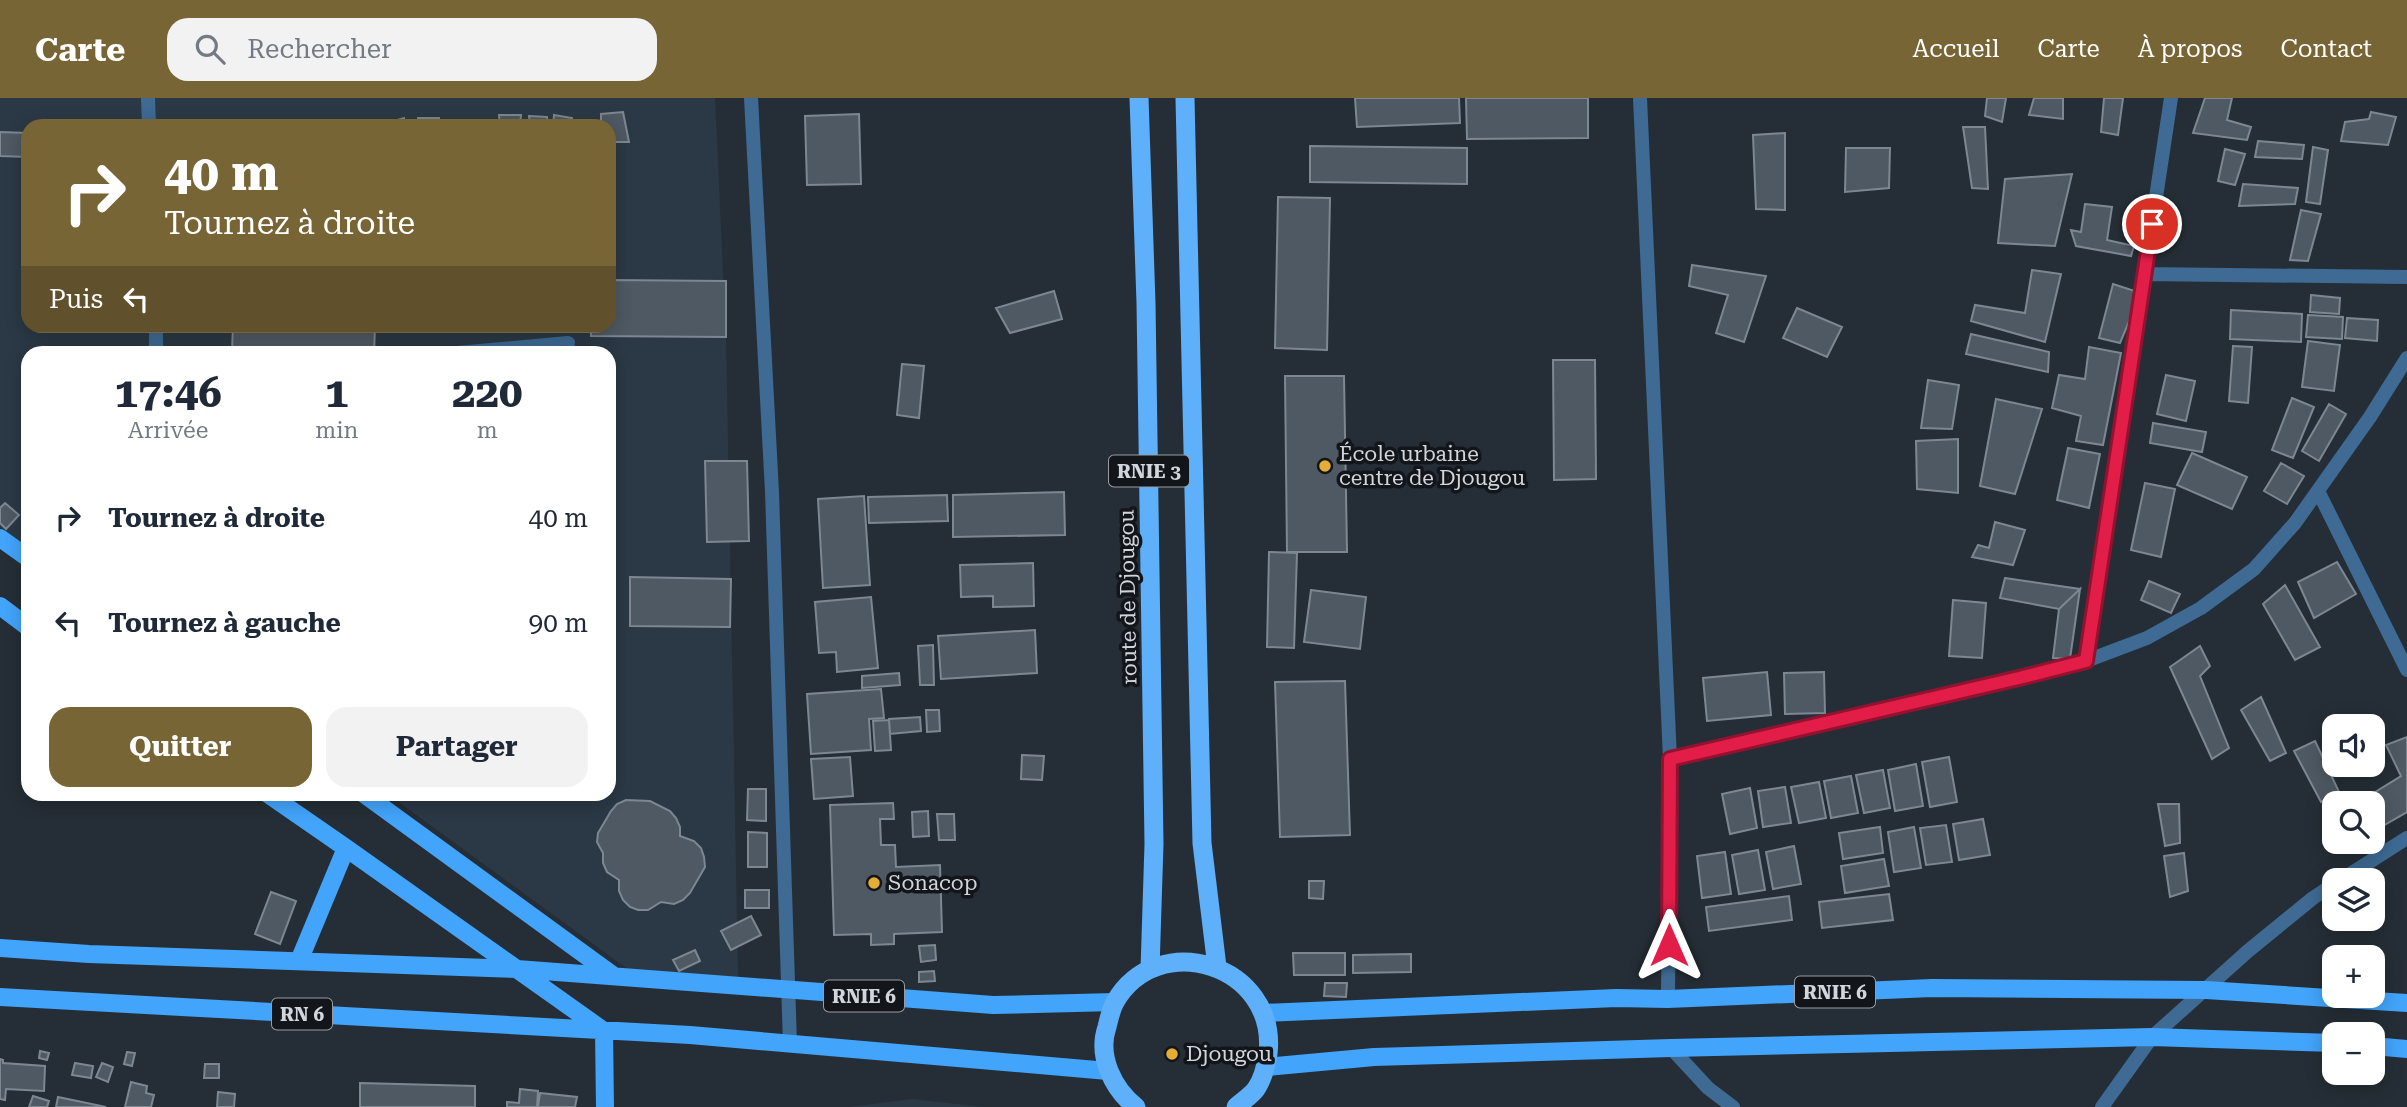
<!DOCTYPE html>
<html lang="fr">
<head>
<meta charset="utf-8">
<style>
  :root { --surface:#fff; --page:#f2f2f3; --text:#1f2937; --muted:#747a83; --accent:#786536 }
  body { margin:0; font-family:"Roboto Serif",serif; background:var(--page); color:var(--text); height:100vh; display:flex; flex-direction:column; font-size:26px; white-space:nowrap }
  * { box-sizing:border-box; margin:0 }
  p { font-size:23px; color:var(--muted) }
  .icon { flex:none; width:38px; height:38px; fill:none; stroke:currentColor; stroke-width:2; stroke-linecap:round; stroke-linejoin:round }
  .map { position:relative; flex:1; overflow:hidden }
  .drawer { position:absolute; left:21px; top:248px; width:595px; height:455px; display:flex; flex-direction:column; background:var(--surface); border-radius:21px; box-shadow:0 4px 18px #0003 }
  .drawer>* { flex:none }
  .banner { position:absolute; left:21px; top:21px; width:595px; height:214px; border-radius:21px; box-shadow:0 4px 18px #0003; background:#786536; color:#fff; overflow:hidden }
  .tools { position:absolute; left:2322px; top:616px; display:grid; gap:14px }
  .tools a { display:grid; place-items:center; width:63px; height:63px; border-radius:14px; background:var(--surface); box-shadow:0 4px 18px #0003; font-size:35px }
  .pin { position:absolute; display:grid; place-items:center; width:60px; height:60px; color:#fff; margin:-30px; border:4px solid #fff; border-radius:50%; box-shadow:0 2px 7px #0007 }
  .me { position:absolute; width:77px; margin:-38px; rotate:0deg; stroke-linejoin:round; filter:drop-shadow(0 0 5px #0008) }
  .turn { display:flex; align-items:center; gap:24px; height:147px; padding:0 28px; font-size:32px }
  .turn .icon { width:91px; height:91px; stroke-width:2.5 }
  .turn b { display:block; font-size:49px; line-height:60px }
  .then { display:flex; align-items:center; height:66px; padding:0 28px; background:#0003; gap:14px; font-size:26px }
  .eta { display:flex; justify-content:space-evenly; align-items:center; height:119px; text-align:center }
  .eta b { font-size:42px; font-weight:700; line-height:49px }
  .action { display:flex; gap:14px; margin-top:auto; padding:14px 28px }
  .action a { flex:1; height:80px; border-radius:21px; background:var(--accent); color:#fff; font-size:28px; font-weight:700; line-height:80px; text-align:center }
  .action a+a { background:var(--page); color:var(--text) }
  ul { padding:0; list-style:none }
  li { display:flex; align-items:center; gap:21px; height:105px; padding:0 28px }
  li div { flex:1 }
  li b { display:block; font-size:26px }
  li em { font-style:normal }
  header { display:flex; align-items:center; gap:42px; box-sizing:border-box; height:98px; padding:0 35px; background:var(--accent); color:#fff }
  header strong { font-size:33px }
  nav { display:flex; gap:38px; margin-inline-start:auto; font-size:24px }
  .search { width:490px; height:63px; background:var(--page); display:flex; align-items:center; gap:18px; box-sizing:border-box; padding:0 24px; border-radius:21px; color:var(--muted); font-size:26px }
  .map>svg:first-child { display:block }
  .built { fill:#2b3946; fill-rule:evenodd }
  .building { fill:#4f5963; stroke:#7d8792; stroke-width:2 }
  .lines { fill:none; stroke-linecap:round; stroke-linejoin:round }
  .minor { stroke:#3e6a93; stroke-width:14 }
  .primary { stroke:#42a4fb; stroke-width:18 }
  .trunk { stroke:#5eb0fa; stroke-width:19 }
  .route-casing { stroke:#92132f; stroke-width:18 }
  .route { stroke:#e11d48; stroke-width:12 }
  .poi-dot { fill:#e4ae35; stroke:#121519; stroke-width:2.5 }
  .labels { text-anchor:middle; stroke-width:7; stroke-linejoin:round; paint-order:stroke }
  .shield { fill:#121519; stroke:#989ca2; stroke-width:2 }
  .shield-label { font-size:19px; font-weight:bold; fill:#d1d6dc }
  .poi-label { font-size:21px; fill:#d1d6dc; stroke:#121519; text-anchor:start }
  .street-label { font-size:21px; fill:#d1d6dc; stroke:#121519 }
</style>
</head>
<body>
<header>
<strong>Carte</strong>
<div class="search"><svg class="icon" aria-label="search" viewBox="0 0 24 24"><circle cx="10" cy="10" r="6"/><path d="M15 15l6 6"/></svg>Rechercher</div>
<nav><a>Accueil</a><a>Carte</a><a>À propos</a><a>Contact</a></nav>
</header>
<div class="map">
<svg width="2407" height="1009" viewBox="0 0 2407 1009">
  <rect width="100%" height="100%" fill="#252e36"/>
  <path class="built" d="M0,0H715L726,239L738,879L629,872L389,697L609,696V256H28V449L0,430ZM28,28H609V228H28Z
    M912,1001L983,1009H849Z"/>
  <path class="building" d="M1355,0H1459L1460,25L1357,29Z
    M1466,0H1588V40L1467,41Z
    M1987,0H2006L2002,24L1985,18Z
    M2034,0H2063V21L2029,17Z
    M2104,0H2123L2118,37L2101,34Z
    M2205,0H2232L2227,22L2251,29L2247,42L2193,35Z
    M623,14L629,44H609V28H601V16Z
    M2371,14L2396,19L2388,47L2341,43L2345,24L2369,21Z
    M859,16L861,86L807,87L805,18Z
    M499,17H521L520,28H500Z
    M554,17L572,20L570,28H553Z
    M529,18L547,19L548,28H530Z
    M404,20L405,28H386L387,25Z
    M418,20H439L440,28H418Z
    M297,25V28H238Z
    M1963,29H1985L1988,91L1972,90Z
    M0,34L28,35V59L0,58Z
    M1785,35V112L1756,111L1753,37Z
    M2258,43L2304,47L2302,61L2255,59Z
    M1310,48L1467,50V86L1310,84Z
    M2313,49L2328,52L2320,106L2306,104Z
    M1846,50H1890L1889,90L1845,94Z
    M2225,51L2245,56L2235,87L2218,83Z
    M2072,76L2055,148L1998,145L2005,81Z
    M2243,86L2298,90L2295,106L2239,108Z
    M1278,99L1330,100L1327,252L1275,250Z
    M2085,106L2112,109L2107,142L2134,148L2131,158L2076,148L2071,132L2081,134Z
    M2301,112L2321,116L2308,163L2290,162Z
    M1692,167L1766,178L1744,244L1716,235L1728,197L1689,188Z
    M2032,172L2061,176L2045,244L1971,223L1975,207L2025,215Z
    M609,182L726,183V239L591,238V228H609Z
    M2113,186L2141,195L2120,245L2099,240Z
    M1054,193L1062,221L1010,235L996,210Z
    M2311,197L2340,200L2339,216L2310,214Z
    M1797,210L1842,229L1827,259L1783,240Z
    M2231,212L2302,216L2301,244L2230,241Z
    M2308,217L2343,219L2342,241L2306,239Z
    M2347,220L2378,222L2377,243L2345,240Z
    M233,228H375L374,256L232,253Z
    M426,228H538V233L426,230Z
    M1971,236L2049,254L2048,274L1966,256Z
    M2308,243L2340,247L2334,293L2302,289Z
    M2233,248L2252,249L2248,305L2229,303Z
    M2089,249L2121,255L2103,347L2076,343L2081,318L2052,310L2059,277L2085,281Z
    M202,250H229V256H202Z
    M1553,262H1595L1596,381L1554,382Z
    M902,266L924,268L919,320L897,317Z
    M2166,277L2195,283L2186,323L2157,316Z
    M1285,278H1344L1347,454H1287Z
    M1928,282L1959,287L1952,331L1921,330Z
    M2292,300L2314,309L2293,360L2272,352Z
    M1996,301L2042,311L2015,396L1980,388Z
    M2329,306L2346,316L2319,363L2302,353Z
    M2153,325L2206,334L2202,354L2150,345Z
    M1958,341V395L1917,391L1916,343Z
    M2068,350L2100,356L2089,410L2057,402Z
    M2192,355L2247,379L2232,411L2177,387Z
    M705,363H747L749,443L707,444Z
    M2281,365L2304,378L2287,406L2264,393Z
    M2145,385L2175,391L2161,459L2131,452Z
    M1064,394L1065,437L953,439V397Z
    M947,397L948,423L869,425L868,399Z
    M864,398L870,487L823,490L818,401Z
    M5,405L19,417L6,431L0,425V410Z
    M1995,424L2025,432L2013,467L1972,459L1978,447L1989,450Z
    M1269,454L1297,455L1294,550L1267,549Z
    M2337,464L2356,496L2314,520L2298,484Z
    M1033,465L1034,508L993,509V498L961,499L960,467Z
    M630,479L731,481L730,529L630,528Z
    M2005,480L2080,491L2059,511L2000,500Z
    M2149,483L2180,496L2171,515L2141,502Z
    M2285,487L2320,549L2295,562L2263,506Z
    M2080,491L2070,561L2053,560L2059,511Z
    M1311,492L1366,499L1360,551L1304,544Z
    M871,499L878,570L837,574L836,554L819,555L815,504Z
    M1953,502L1986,505L1982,560L1949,558Z
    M1035,532L1037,575L941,581L938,538Z
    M933,547L934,587H920L918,548Z
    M2200,548L2210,568L2200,578L2229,650L2212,661L2170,569Z
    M1767,574L1771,617L1707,623L1703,580Z
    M1824,574L1825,615L1785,616L1784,575Z
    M899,575L900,587L862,590V578Z
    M1345,583L1350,737L1280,739L1275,584Z
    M881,591L884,620L869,621L871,652L811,656L807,596Z
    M2261,599L2286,655L2270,663L2241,612Z
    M926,612H939L940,633L927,634Z
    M920,619L921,633L890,636L889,621Z
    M889,622L891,652L875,653L873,623Z
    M2407,639V714L2374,733L2373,705L2359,704L2401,678L2386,647Z
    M2315,643L2340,696L2321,704L2294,653Z
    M1022,657L1044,658L1042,682L1021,681Z
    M850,659L853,698L814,701L811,661Z
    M1949,659L1957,704L1930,709L1922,664Z
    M1916,666L1923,708L1895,713L1888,672Z
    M1883,672L1890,710L1864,715L1856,677Z
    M1851,678L1858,715L1831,720L1824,683Z
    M1819,684L1826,720L1799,725L1791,689Z
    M1785,689L1791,725L1763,729L1758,693Z
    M1750,690L1757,730L1730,736L1722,696Z
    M748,691H766V723L747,722Z
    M626,702L650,703L670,713L676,720L680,729V738L694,743L701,750L704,759L705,769L690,795L683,802L674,806L661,804L648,812H638L630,809L623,802L619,793V782L607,774L603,765V755L597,744L598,735L611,713L617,706Z
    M893,705L894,721H880L881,747H895L896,769L940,767L942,834L894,836V846L871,847V836L834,837L830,707Z
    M2158,706H2179L2180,745L2165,748Z
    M928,713L929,738L913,739L912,714Z
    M937,716H954L955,742H939Z
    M2334,718V733L2328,721Z
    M1983,721L1990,757L1959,762L1953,726Z
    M1946,727L1952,764L1926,767L1920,730Z
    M1880,729L1883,755L1843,761L1839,735Z
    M1914,729L1921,770L1894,774L1888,734Z
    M748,734L767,735V769H748Z
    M1794,748L1801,786L1773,791L1766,754Z
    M1758,752L1765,792L1739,796L1732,757Z
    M1725,754L1731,796L1702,800L1697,758Z
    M2184,755L2188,793L2170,799L2164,758Z
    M1884,761L1889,788L1845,795L1841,768Z
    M1309,783H1324L1323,801L1309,800Z
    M745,792H769V810H745Z
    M271,794L296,803L280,846L255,836Z
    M1889,796L1893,822L1822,830L1819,804Z
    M1789,798L1792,822L1709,833L1706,809Z
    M751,818L761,837L731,852L721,833Z
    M935,847L936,862L921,864L919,848Z
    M695,852L700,863L679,873L673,862Z
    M1293,855H1345V877H1294Z
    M1411,856V874L1353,875V857Z
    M934,873L935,883L919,884V874Z
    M1325,885H1347L1346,899L1324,898Z
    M40,953L49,955L47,962L39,960Z
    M127,954L135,955L132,968L124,966Z
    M0,961L3,962V965L45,968L44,993L6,991L5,1002L0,1001Z
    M75,965L93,968L91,980L72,977Z
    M102,965L113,969L108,984L96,979Z
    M205,966H219V980H204Z
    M131,984L147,988L146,995L154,997L151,1009H125Z
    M360,985L475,988V1009H360Z
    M520,991L538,993L537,1009H507V1004L519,1005Z
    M218,994L235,996L234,1009H217Z
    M540,995L577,999L575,1009H538Z
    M33,998L49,1003L47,1009H29Z
    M58,999L106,1009H56Z"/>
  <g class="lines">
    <path class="minor" d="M148,0L149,28
      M751,0L772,394L790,946
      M1640,0L1670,661L1668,901
      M2144,176L2407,179
      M156,228V256
      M447,256L568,245
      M2318,393L2407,572
      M2086,563L2171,0
      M1670,661L2019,580L2086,563L2147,540L2201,510L2254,471L2295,425L2370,319L2407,260
      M2341,782L2407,740
      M1671,950L1708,990L1733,1009
      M2102,1009L2152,939L2248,853L2313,800L2334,786"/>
    <path class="primary" d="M0,440L28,460
      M0,508L28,529
      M268,696L346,750L604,933
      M364,696L614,878
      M0,850L89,856L517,871L993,907L1115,904
      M299,863L346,750
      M0,899L690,937L1108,973
      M1263,915L1616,900L1668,901L1932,890L2206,892L2407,905
      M604,933L605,1009
      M2373,948L2407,951
      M1266,969L1374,959L1671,950L2152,939L2334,945"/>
    <path class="trunk" d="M1139,0L1146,205L1154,746L1150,871
      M1185,0L1202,745L1217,869
      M1136,1009C1113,991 1097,958 1107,929C1109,921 1111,911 1115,904C1157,830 1278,866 1268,956C1266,968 1263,981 1256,991C1251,998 1242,1003 1236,1009"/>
  </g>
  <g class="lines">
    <defs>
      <path id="route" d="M1669,847L1670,661L2019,580L2086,563L2152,126"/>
    </defs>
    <use href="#route" class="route-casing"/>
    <use href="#route" class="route"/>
  </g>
  <g class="poi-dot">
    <circle cx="1325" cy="368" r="7"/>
    <circle cx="874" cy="785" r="7"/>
    <circle cx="1172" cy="956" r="7"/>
  </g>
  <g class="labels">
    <g class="shield">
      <rect x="1109" y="357.5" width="80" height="31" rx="5"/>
      <rect x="1795" y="878.5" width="80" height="31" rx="5"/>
      <rect x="824" y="882.5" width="80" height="31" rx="5"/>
      <rect x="272" y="900.5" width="60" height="31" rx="5"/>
    </g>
    <g class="shield-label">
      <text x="1149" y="380">RNIE 3</text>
      <text x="1835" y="901">RNIE 6</text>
      <text x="864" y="905">RNIE 6</text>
      <text x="302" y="923">RN 6</text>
    </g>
    <g class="poi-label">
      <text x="1339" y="363">École urbaine<tspan x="1339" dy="24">centre de Djougou</tspan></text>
      <text x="888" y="792">Sonacop</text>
      <text x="1186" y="963">Djougou</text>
    </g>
    <g class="street-label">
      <text transform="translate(1128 499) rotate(-91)" y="7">route de Djougou</text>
    </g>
  </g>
</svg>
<div class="tools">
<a><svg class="icon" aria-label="sound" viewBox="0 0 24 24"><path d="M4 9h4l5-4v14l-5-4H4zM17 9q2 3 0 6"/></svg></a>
<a><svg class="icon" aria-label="search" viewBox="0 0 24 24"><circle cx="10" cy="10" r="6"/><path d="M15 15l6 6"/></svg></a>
<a><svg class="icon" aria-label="layers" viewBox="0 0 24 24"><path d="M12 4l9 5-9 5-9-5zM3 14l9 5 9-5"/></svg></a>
<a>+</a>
<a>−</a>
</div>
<div class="pin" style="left:2152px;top:126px;background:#d93025"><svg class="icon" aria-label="arrive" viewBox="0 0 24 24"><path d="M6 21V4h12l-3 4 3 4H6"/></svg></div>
<svg class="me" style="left:1669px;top:847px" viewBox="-20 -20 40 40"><path d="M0-17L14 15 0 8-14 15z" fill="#e11d48" stroke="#fff" stroke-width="4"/></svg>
<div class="banner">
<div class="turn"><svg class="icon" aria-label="right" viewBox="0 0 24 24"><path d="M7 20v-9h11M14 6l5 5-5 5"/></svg><div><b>40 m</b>Tournez à droite</div></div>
<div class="then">Puis<svg class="icon" aria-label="left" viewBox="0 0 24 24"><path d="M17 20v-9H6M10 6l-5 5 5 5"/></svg></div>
</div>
<section class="drawer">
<div class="eta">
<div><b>17:46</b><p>Arrivée</p></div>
<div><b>1</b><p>min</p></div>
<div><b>220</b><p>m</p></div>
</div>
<ul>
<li><svg class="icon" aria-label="right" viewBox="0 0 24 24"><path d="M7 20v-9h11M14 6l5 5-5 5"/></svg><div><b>Tournez à droite</b></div><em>40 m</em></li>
<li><svg class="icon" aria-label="left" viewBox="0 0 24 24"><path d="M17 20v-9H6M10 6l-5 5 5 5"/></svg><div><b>Tournez à gauche</b></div><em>90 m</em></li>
</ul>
<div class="action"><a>Quitter</a><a>Partager</a></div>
</section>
</div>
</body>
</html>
